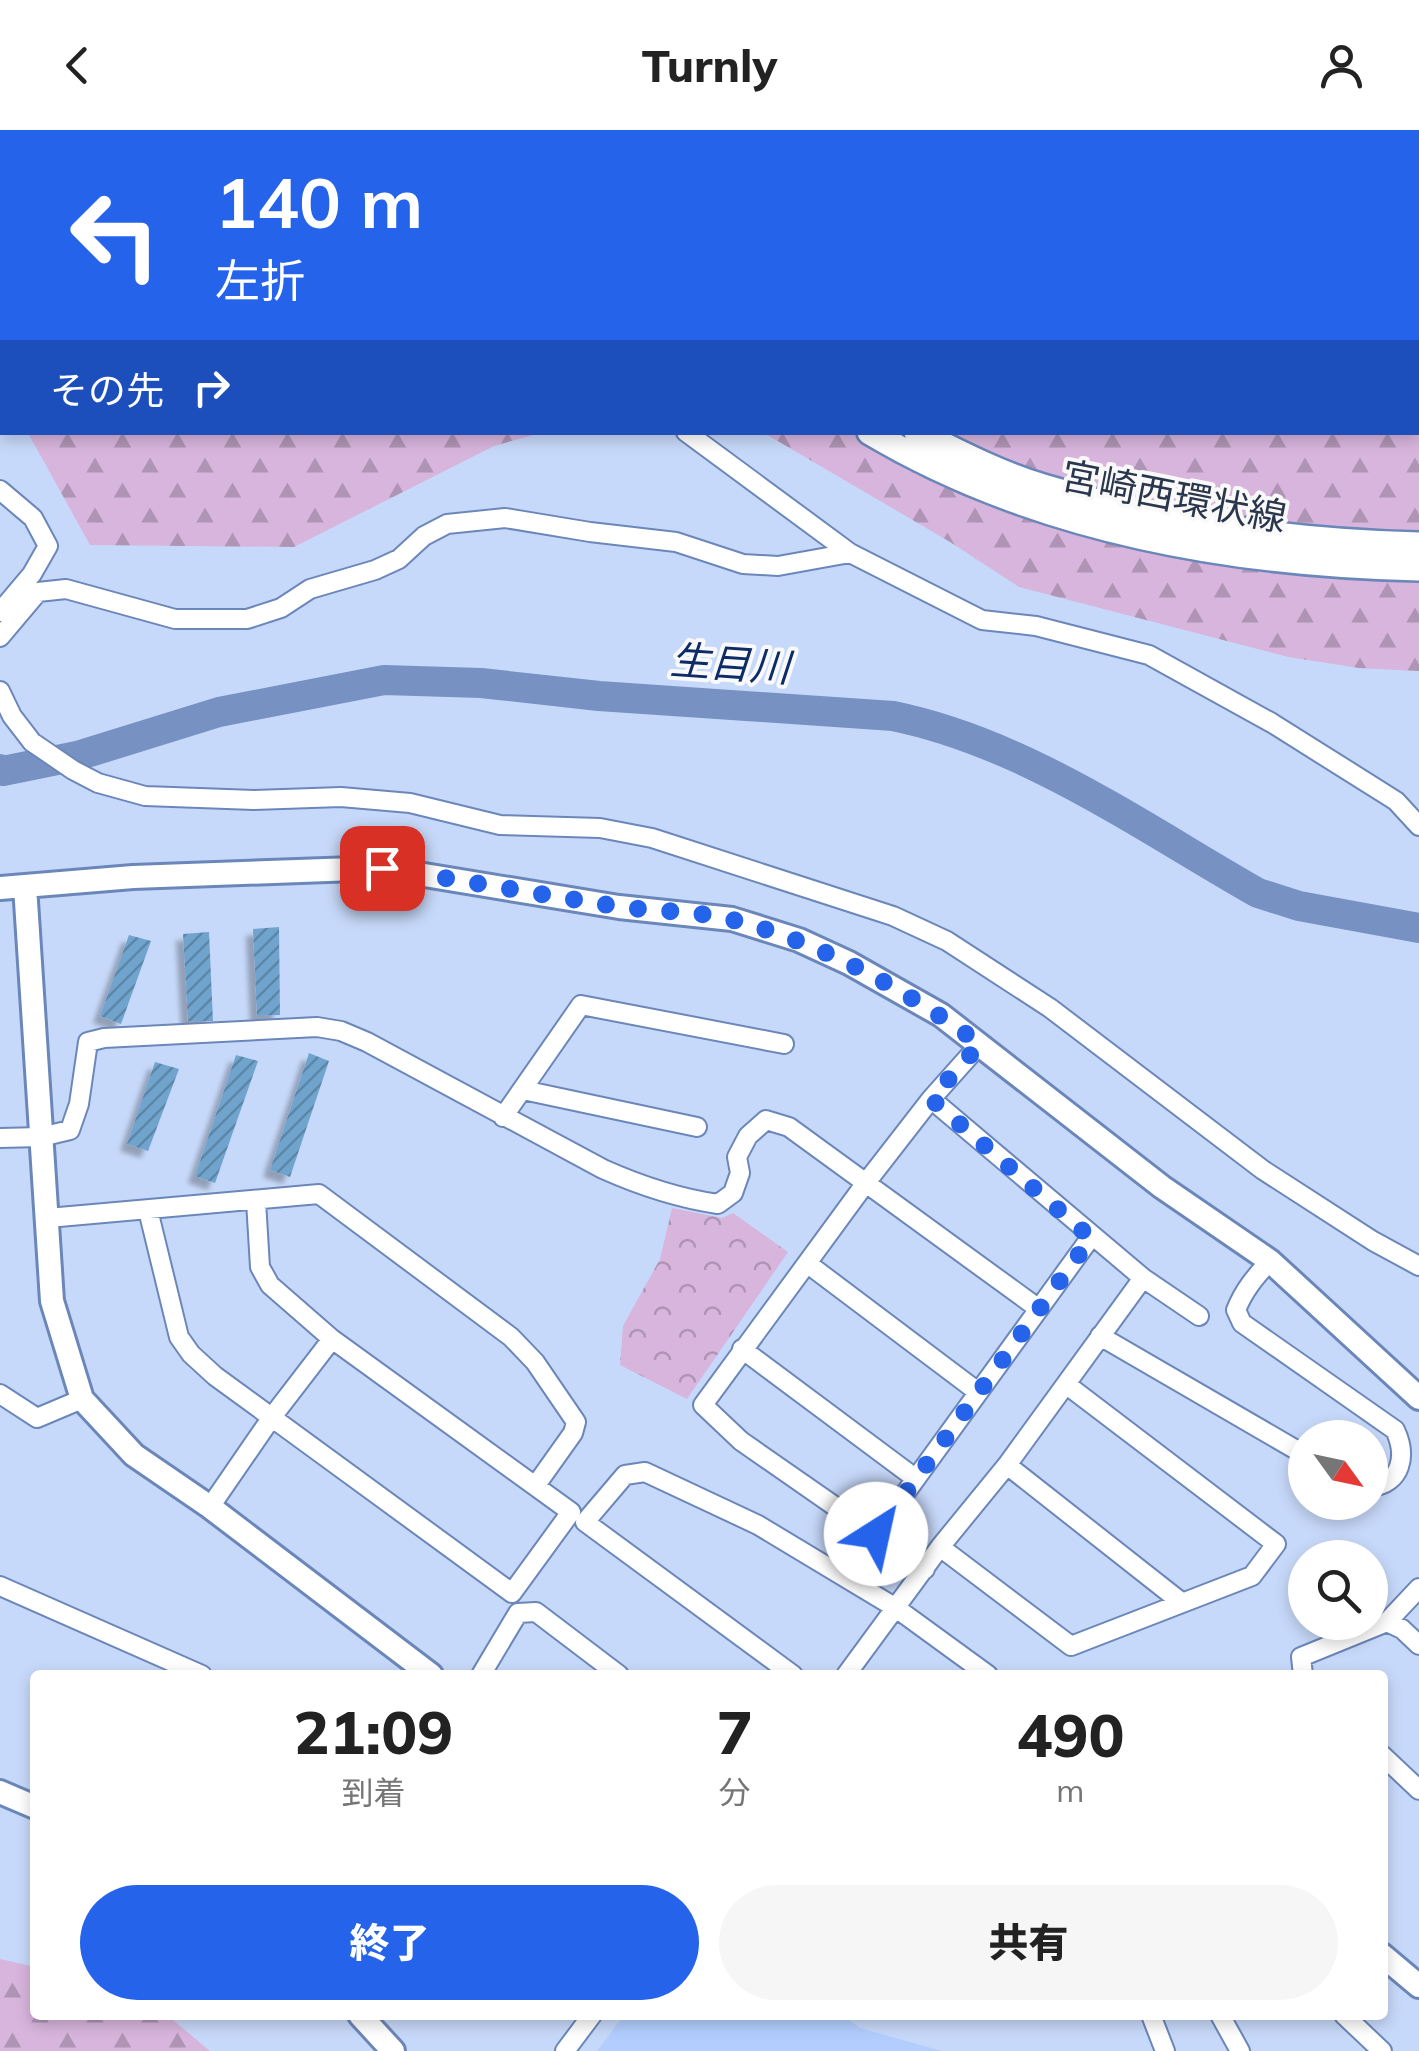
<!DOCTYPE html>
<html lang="ja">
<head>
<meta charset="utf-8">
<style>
  :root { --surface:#fff; --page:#f6f6f6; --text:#222; --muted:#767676; --accent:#2563eb }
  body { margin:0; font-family:Mulish,"Noto Sans JP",sans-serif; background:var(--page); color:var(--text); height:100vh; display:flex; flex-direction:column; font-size:38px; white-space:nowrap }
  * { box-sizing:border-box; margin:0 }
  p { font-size:32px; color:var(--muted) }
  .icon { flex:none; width:55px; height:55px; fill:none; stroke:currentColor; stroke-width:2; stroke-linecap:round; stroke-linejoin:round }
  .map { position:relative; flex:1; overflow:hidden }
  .details { position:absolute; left:30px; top:1540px; width:1358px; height:350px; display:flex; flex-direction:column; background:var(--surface); border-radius:10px; box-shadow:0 5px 15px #0003 }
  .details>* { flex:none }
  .banner { position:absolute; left:0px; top:0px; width:1420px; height:305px; box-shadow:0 5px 15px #0003; background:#2563eb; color:#fff; overflow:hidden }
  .needle { width:65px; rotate:123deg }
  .buttons { position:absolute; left:1288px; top:1290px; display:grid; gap:20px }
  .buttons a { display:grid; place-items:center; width:100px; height:100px; border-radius:50%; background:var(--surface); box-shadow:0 5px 15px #0003; font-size:50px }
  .pin { position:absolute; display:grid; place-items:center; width:85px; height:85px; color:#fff; margin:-42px; border-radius:20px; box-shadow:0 5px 15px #0006 }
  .me { position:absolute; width:110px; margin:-55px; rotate:35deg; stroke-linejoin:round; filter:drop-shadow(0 0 8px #0008) }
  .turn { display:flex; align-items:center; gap:35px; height:210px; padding:0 50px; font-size:45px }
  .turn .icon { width:130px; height:130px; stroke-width:2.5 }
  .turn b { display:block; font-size:70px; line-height:85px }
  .then { display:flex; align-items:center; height:95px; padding:0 50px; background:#0003; gap:20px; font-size:38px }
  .eta { display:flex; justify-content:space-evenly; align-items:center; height:170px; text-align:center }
  .eta b { font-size:60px; font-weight:800; line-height:70px }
  .primary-button { display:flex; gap:20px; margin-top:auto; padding:20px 50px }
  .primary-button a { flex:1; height:115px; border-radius:60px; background:var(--accent); color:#fff; font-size:40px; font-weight:800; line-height:115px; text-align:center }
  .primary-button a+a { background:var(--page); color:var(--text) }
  header { display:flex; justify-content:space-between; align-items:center; height:130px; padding:0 50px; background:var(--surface); font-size:45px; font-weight:800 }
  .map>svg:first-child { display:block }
  .built { fill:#b3cefe }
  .forest { fill:url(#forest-firs) }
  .park { fill:url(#park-crowns) }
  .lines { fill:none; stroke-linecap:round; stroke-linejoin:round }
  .river { stroke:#7691c2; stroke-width:30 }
  .building { fill:url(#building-hatch); filter:url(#shadow) }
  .street-casing { stroke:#6b87b9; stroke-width:22 }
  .secondary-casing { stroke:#6b87b9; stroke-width:28 }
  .primary-casing { stroke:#6b87b9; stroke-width:30 }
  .street { stroke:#fff; stroke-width:18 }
  .secondary { stroke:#fff; stroke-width:22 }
  .primary { stroke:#fff; stroke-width:25 }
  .route { stroke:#2563eb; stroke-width:18; stroke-dasharray:0 32.4 }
  .labels { text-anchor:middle; stroke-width:8; stroke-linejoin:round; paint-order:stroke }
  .street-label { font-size:38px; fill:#2a364b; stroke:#f9f9f9 }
  .water-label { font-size:40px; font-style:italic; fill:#0d2c67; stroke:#f9f9f9 }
</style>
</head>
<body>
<header><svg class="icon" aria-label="back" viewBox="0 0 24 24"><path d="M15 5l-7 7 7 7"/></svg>Turnly<svg class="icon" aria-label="person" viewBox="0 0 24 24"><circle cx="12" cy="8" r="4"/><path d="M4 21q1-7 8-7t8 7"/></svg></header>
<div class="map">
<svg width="1419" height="1921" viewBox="0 0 1419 1921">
  <defs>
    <pattern id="forest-firs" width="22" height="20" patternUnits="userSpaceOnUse" patternTransform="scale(2.5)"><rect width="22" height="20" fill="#d8b5dd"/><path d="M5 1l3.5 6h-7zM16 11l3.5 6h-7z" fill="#af94b5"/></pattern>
    <pattern id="park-crowns" width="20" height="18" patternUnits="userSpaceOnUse" patternTransform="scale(2.5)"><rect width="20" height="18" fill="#d8b5dd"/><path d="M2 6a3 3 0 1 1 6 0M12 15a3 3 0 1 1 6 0" fill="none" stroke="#af94b5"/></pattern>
    <pattern id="building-hatch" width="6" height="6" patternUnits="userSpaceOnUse" patternTransform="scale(2.5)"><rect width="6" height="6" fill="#70a4cc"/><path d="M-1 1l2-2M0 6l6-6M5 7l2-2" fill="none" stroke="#5c86a8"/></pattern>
    <filter id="shadow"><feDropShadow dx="-7" dy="7" stdDeviation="2.5" flood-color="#0004"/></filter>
  </defs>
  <rect width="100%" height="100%" fill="#c7d9fa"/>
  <path class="built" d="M624,1885H842L860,1898L942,1921H597Z"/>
  <path class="forest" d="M0,0H1419V541L1359,538L1288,527L1019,457L950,412L764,303L1418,302V2H2V255Z
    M28,303H540L494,316L294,417L90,415Z
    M0,1829L35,1837V1885H167L210,1921H0Z"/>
  <path class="park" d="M672,1078L722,1088L733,1083L788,1122L687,1269L620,1235L623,1196L660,1129Z"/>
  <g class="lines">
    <path class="river" d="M0,639L3,641L77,626L219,582L384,550L481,553L599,566L893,586C1025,613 1142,697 1258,763L1299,776L1419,798"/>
  </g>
  <path class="building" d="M279,797L280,885L257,886L253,799Z
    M209,802L213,891H188L183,804Z
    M129,805L151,811L121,894L100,886Z
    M309,923L329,931L290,1047L270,1040Z
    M236,925L258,931L215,1053L195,1046Z
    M155,932L179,939L148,1021L127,1014Z"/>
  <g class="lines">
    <defs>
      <path id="street" d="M585,2V0
        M686,302L850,423L982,490L1036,496L1149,525L1272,593L1396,671L1419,696
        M0,360L33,388L48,416L32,444L0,482
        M0,507L38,462L66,459L175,489H247L281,478L310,459L375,440L399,429L424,406L447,394L505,388L590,402L676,412L743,434L778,436L850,423
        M0,561L12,586L32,612L73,640L98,653L145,666L254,670L341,667L410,673L500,695L600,698L652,708L893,786L947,811L1050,878L1263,1040L1373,1111L1419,1136
        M523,960L697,997
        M503,987L581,875L784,914
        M0,1008L41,1007L70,1000L79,974L88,912L104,908L317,897L341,901L367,912L603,1039C641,1056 677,1068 718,1074L733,1063L740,1043L737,1027L748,1006L766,990L789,997L1039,1179
        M148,1080L179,1207L191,1224L215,1246L512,1463L571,1382L332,1209L270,1155L260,1137L256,1071
        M48,1088L319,1064L511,1207L535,1232L576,1292L573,1303L536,1355
        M1270,1131C1255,1147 1244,1160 1236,1180L1242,1193L1395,1300C1407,1325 1402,1354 1370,1357
        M808,1134L978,1262
        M1143,1148L1199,1186
        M1100,1206L1305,1325
        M742,1219L915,1348
        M0,1264L37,1288L82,1269
        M1007,1335L1181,1472
        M210,1377L272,1287L332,1209
        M875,1405L1091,1107
        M940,1417L1071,1516L1252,1446L1276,1414L1067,1255
        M925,1439L741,1311L703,1275L865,1054L931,969L980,914
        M0,1456L202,1545
        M1387,1492L1402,1499L1419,1515
        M481,1545L518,1483L536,1482L619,1545
        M793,1545L585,1392L625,1345L645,1342L758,1395L896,1478L988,1545
        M846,1545L940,1417L1007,1335L1143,1148L931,969
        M1303,1545L1301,1527L1387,1492L1419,1458
        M1382,1625L1419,1660
        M1151,1885L1165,1921
        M1220,1885L1240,1921
        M1344,1885L1382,1921
        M565,1921L592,1885"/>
      <path id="secondary" d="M25,756L52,1171L82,1269L134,1325L210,1377L431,1545
        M0,758L133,747L382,738L619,777L732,789L799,810L849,833L941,885L1162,1057L1270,1131L1419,1268
        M0,1662L35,1677
        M1382,1825L1419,1856
        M360,1885L393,1921"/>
      <path id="primary" d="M397,0L401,2
        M440,0L444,2
        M870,302C1035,400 1230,434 1419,438
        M917,302C957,322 999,344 1043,357C1165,394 1291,412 1419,415"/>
    </defs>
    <use href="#street" class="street-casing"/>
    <use href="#secondary" class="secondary-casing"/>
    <use href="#primary" class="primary-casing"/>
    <use href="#street" class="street"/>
    <use href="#secondary" class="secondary"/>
    <use href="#primary" class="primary"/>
  </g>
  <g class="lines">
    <path class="route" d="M382,738C460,750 538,764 615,776C655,782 698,780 737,791C826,815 906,860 980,914L931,969L1091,1108L876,1404"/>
  </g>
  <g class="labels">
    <g class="street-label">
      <text transform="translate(1174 367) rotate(11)" y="13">宮崎西環状線</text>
    </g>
    <g class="water-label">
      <text transform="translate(730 534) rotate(4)" y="14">生目川</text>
    </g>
  </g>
</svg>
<div class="buttons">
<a><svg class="needle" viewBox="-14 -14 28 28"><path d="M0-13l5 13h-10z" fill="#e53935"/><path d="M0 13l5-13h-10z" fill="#767676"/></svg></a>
<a><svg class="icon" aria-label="search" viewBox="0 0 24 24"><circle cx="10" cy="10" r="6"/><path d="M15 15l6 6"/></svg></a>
</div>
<div class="pin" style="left:382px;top:738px;background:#d93025"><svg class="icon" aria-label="arrive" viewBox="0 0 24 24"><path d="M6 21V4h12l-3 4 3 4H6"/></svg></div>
<svg class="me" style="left:876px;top:1404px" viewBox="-20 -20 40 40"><circle r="19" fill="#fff"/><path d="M0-13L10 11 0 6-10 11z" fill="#2563eb"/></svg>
<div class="banner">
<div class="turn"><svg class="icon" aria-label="left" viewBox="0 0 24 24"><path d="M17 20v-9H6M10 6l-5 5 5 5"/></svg><div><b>140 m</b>左折</div></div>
<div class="then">その先<svg class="icon" aria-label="right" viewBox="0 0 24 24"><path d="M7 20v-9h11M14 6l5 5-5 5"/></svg></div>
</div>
<section class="details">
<div class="eta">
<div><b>21:09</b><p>到着</p></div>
<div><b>7</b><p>分</p></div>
<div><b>490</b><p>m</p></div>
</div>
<div class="primary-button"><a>終了</a><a>共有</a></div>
</section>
</div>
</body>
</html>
